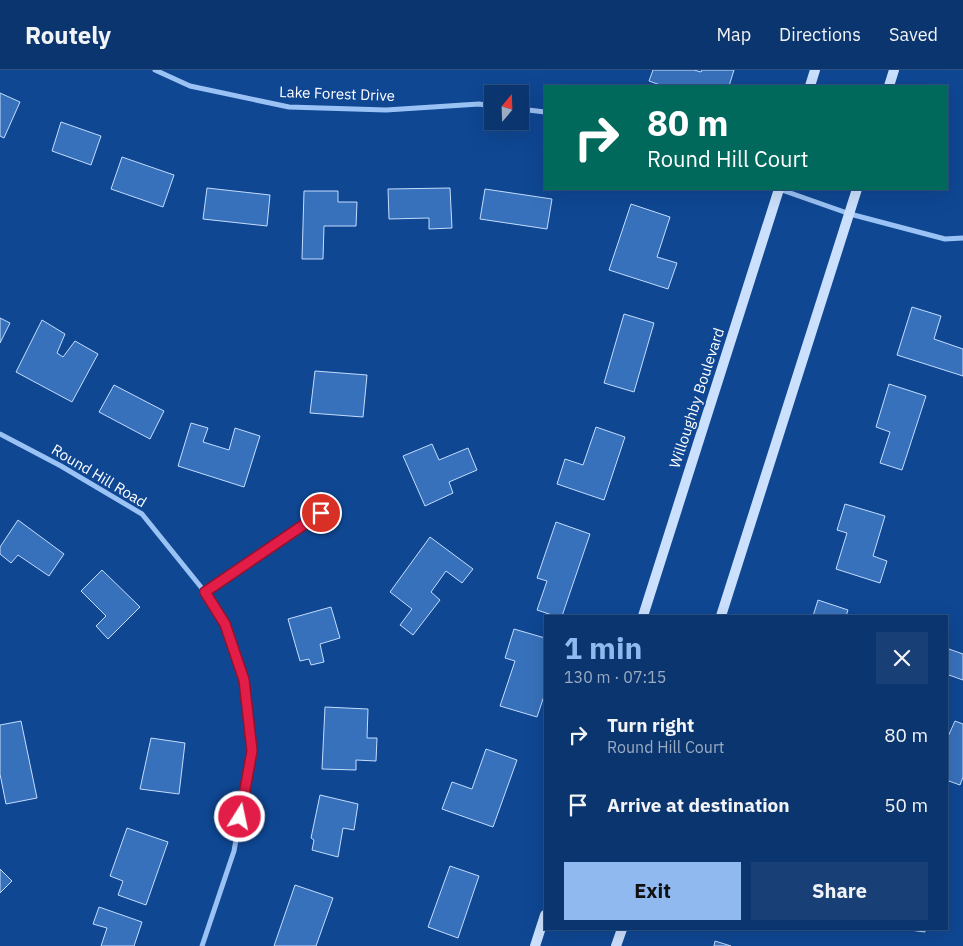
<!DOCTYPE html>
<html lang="en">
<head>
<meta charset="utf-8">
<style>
  :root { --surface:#0b356e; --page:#194076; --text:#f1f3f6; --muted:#9aabc2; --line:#2b5081; --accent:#90b9f0 }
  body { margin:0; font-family:"IBM Plex Sans",sans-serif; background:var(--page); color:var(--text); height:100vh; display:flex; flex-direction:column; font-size:19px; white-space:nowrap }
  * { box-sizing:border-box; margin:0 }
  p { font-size:16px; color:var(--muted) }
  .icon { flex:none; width:28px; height:28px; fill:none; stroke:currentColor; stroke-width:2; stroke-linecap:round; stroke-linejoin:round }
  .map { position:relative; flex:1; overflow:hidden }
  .panel { position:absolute; left:544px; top:545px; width:404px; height:315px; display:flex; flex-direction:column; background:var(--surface); border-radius:0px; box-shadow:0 5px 20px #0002,0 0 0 1px var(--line) }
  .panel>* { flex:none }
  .guide { position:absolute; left:544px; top:15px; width:404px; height:105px; border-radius:0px; box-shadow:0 5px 20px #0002,0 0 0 1px var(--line); background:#00695c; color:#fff; overflow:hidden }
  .needle { width:32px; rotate:19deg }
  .fabs { position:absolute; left:484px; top:15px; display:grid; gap:10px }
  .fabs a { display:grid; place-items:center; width:45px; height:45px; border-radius:0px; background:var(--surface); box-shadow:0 5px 20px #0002,0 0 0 1px var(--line); font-size:25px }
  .pin { position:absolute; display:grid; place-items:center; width:42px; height:42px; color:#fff; margin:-21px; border:2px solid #fff; border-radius:50%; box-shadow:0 1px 5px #0007 }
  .me { position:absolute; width:55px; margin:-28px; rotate:10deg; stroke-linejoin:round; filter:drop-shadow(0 0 4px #0008) }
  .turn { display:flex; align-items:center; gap:18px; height:105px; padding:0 20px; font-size:22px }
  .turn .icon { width:65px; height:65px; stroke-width:2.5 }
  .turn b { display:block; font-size:35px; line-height:42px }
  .round { display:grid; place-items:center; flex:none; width:52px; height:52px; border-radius:0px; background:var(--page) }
  .headline { display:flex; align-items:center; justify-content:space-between; height:85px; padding:0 20px }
  h1 { font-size:30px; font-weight:800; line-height:38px; color:var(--accent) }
  .action { display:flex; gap:10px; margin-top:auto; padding:10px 20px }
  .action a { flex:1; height:58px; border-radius:0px; background:var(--accent); color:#111; font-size:20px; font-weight:800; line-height:58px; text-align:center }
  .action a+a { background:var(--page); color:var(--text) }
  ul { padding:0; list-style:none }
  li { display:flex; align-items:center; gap:15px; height:70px; padding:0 20px }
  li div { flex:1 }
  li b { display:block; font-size:19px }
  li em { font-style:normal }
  header { display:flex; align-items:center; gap:30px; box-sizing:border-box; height:70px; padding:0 25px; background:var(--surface); border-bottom:1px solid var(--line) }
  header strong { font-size:24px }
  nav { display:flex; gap:28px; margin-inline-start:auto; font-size:18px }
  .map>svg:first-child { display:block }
  .building { fill:#3871bb; stroke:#c3ddfe }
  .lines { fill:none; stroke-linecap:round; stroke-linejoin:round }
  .street { stroke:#9bc2f4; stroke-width:5 }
  .secondary { stroke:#cbe0fd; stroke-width:10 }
  .route-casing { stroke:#92132f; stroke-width:12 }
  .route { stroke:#e11d48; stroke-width:9 }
  .labels { text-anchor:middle; stroke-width:4; stroke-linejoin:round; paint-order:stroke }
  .street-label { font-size:15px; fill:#fff; stroke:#0f4793 }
</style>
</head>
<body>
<header>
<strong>Routely</strong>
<nav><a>Map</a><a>Directions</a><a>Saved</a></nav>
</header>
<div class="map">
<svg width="963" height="876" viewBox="0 0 963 876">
  <rect width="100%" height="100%" fill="#0f4793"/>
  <path class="building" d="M653,0H694L701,2L702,0H734L729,16H663L649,11Z
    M0,23L20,32L4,68L0,66Z
    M61,52L101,66L91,95L52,81Z
    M122,87L174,105L163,137L111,119Z
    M207,118L270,125L267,156L203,149Z
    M450,118L452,158L429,159V148L389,149L388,119Z
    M485,119L552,129L547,159L480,149Z
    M304,121H338V132H357L356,156H324L323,189H302Z
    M631,134L670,147L657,187L677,193L668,219L609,200Z
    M912,237L941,246L934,269L963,279V306L897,285Z
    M624,244L654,253L634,322L604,313Z
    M0,248L10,253L0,273Z
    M42,250L65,264L57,283L63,287L75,271L98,284L72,332L16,302Z
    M315,301L367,305L363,347L310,343Z
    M889,314L926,326L902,400L880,393L890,362L876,357Z
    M114,315L164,341L150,369L99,342Z
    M191,353L208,358L203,372L229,380L235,358L260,366L244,417L178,396Z
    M596,357L625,367L604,430L557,414L565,389L583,395Z
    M432,374L439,390L468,378L477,400L449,412L453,423L425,436L403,386Z
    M845,434L885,446L873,486L887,491L880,513L836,499L847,463L837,460Z
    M18,450L64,484L49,506L18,485L11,493L0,484V477Z
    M556,452L590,464L562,546H555L537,540L547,511L537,508Z
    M430,467L473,499L462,513L446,501L431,522L440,530L413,565L400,555L412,539L390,522Z
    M102,500L140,537L108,569L96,556L106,546L81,521Z
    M818,530L848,540L846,546H813Z
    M331,537L340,568L320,574L324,592L311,595L309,589L300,591L288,549Z
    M514,559L545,568V623L537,647L500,636L515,591L505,588Z
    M946,578L963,584V610L946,604Z
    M325,637L368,639L367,668H377L376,691L356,690V700L322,699Z
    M21,651L37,728L6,734L0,704V655Z
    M955,651L963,654V707L960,715L946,710V671Z
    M151,668L185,673L179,724L140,719Z
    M486,679L517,690L493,757L442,739L452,712L472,719Z
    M320,725L358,734L354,760L343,758L338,787L312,780L314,770L311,768Z
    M127,758L168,772L146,835L118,825L123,811L110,806Z
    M450,796L479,806L458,868L428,857Z
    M0,799L12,811L0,823Z
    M295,815L333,828L316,876H274Z
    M99,837L142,852L134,876H101L107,858L93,854Z
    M902,859H925V862Z
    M715,871L731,876H714Z"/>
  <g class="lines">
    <path class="street" d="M155,0L190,16L289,37L386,40L479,34L492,36
      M520,39L545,42
      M779,119L850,144L945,169L963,168
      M0,364L61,396L142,444L205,522L225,554L244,610L252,681L234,781L202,876
      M205,522L321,443"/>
    <path class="secondary" d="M810,16L815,0
      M889,16L894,0
      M643,546L779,119
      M721,546L857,119
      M535,876L545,845
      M616,876L622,859"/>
  </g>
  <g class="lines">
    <defs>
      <path id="route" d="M240,747L252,681L244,610L225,554L205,522L321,443"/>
    </defs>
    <use href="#route" class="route-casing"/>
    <use href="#route" class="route"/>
  </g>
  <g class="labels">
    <g class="street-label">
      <text transform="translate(337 24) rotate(2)" y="5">Lake Forest Drive</text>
      <text transform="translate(697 328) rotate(-72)" y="5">Willoughby Boulevard</text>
      <text transform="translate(99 406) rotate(31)" y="5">Round Hill Road</text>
    </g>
  </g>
</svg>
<div class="fabs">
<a><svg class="needle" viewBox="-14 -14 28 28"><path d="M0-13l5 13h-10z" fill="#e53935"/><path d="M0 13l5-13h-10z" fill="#9aabc2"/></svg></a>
</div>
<div class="pin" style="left:321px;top:443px;background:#d93025"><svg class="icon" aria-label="arrive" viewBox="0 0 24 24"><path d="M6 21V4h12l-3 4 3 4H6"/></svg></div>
<svg class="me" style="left:240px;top:747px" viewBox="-20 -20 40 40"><circle r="17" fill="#e11d48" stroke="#fff" stroke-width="3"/><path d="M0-11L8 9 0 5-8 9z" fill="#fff"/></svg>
<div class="guide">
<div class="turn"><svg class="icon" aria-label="right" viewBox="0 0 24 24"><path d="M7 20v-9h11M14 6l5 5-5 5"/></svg><div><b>80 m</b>Round Hill Court</div></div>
</div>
<section class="panel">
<div class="headline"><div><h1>1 min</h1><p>130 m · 07:15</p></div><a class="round"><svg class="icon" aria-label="close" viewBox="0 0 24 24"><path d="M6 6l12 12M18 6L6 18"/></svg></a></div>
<ul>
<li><svg class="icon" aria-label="right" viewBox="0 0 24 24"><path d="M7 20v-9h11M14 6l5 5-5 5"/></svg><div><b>Turn right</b><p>Round Hill Court</p></div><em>80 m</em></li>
<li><svg class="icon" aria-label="arrive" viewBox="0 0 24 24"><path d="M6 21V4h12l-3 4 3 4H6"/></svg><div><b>Arrive at destination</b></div><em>50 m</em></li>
</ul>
<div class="action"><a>Exit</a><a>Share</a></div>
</section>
</div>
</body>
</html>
